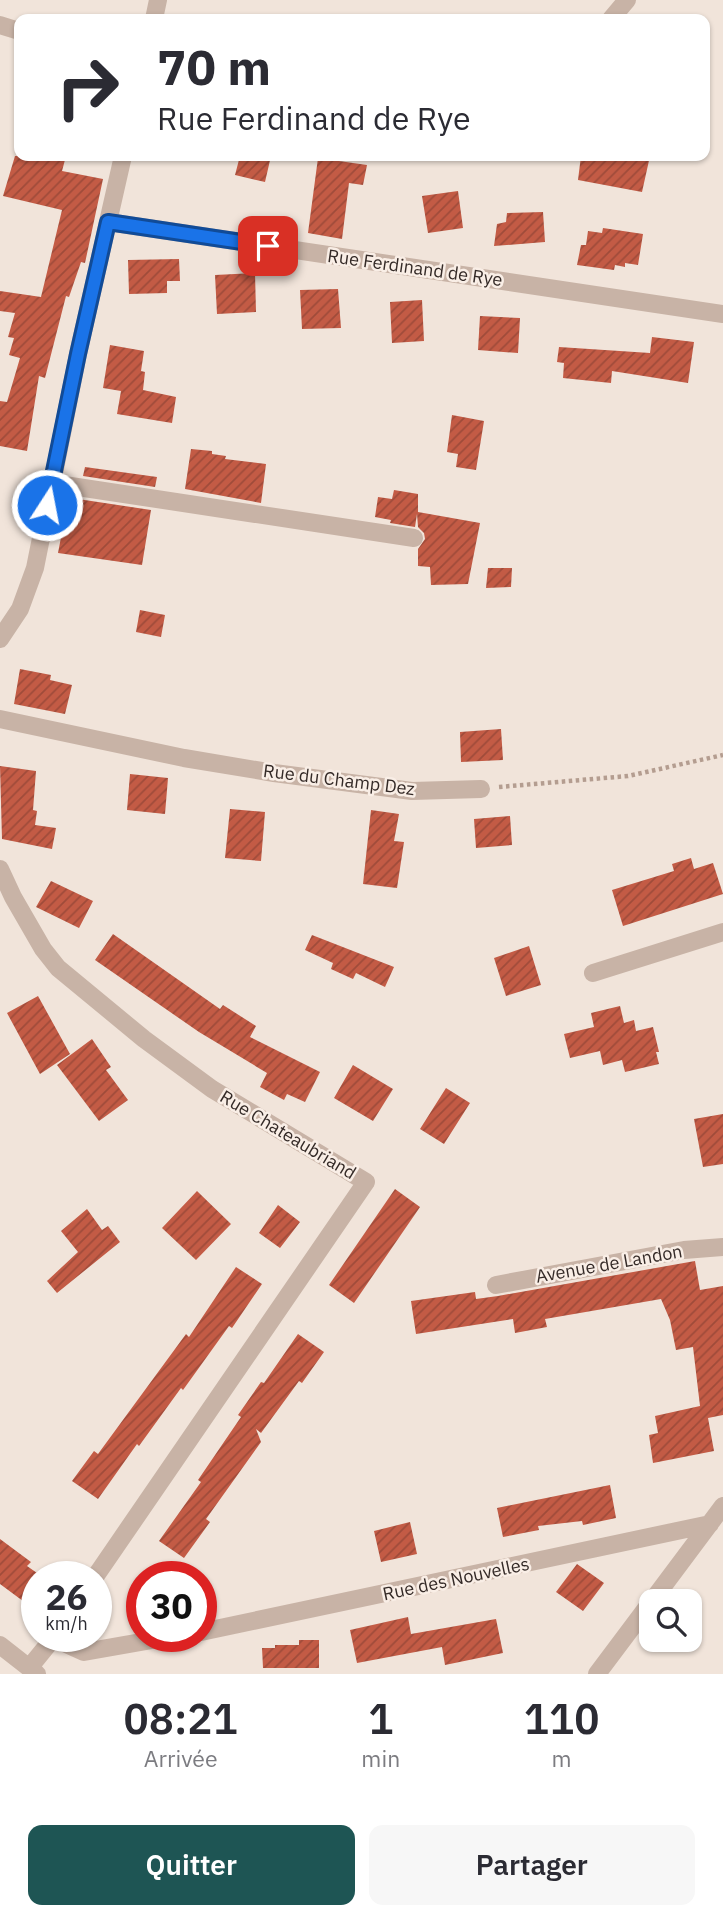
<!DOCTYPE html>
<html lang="fr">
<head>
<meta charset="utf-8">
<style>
  :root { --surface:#fff; --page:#f7f7f7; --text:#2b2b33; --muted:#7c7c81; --accent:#1e5554 }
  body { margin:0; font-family:"IBM Plex Sans",sans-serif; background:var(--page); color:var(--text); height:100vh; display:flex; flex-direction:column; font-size:26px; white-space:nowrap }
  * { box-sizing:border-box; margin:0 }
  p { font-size:23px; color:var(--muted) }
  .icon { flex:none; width:38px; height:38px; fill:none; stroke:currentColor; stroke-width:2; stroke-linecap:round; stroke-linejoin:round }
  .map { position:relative; height:1674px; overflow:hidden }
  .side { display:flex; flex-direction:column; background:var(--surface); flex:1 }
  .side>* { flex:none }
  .guide { position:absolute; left:14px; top:14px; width:696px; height:147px; border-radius:14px; box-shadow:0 2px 5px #0004; background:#fff; color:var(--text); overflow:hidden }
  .buttons { position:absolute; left:639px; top:1589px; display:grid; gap:14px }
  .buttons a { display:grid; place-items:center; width:63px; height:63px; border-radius:14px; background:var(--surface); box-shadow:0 2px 5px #0004; font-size:35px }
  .speed { position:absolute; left:21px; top:1561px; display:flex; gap:14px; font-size:35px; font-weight:700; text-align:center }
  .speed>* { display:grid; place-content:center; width:91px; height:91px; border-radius:50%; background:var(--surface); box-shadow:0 2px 5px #0004; line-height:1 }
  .speed small { font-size:18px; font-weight:400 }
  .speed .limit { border:10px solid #d22; background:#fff; color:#111 }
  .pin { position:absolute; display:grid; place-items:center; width:60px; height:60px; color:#fff; margin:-30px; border-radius:14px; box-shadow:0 4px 10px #0006 }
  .me { position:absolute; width:77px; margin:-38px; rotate:11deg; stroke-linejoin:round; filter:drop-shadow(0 0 5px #0008) }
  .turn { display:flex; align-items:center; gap:24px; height:147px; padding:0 28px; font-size:32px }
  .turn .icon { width:91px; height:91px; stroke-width:2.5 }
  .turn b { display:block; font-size:49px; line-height:60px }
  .eta { display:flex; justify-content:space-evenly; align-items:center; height:119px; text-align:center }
  .eta b { font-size:42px; font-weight:600; line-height:49px }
  .button { display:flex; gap:14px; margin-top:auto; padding:14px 28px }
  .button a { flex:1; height:80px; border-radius:14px; background:var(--accent); color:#fff; font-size:28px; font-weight:600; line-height:80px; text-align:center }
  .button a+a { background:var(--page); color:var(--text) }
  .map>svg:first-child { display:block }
  .building { fill:url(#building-hatch) }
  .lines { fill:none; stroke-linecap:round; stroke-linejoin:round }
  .path { stroke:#b49d90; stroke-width:4.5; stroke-dasharray:3.5 3.5; stroke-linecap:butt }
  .minor { stroke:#c8b3a6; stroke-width:18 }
  .route-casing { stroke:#114b97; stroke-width:18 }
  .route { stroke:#1a73e8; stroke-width:12 }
  .labels { text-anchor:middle; stroke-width:5; stroke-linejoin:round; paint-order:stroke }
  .street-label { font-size:18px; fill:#342a27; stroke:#f9eee6 }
</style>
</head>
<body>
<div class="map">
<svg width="723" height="1674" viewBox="0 0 723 1674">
  <defs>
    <pattern id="building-hatch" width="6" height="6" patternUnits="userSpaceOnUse" patternTransform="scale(1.75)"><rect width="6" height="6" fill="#c35b45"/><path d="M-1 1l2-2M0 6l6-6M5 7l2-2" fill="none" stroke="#9f4b3a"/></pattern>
  </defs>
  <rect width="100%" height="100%" fill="#f1e4da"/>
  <path class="building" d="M15,156H66L62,171L103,179L85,263L81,262L69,297L66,296L45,378L39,376L27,451L0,446V401L7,402L20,358L9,355L14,338L8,337L15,313L0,311V291L41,297L62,210L3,196Z
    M240,156H271L265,182L235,175Z
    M581,156H650L642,192L578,180Z
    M318,158L367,165L363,185L349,183L342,239L308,233Z
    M458,191L463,228L428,233L422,196Z
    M543,212L545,242L494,246L497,224L506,222L507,213Z
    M603,228L643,234L638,265L625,263V267L615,265L614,270L577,265L581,245H586L588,231L602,233Z
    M179,259L180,281H167V293L129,294L128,260Z
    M255,273L256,312L217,314L215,275Z
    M338,289L341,328L302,329L300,290Z
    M422,300L424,341L392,343L390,302Z
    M480,316L520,318L518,353L478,350Z
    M652,337L694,342L688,383L612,371L611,383L563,378L564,363L557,362L559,347L650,353Z
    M110,345L144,351L141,371L145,372L143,390L176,397L172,423L117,414L121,391L103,388Z
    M452,415L484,421L476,470L456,467L458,454L447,452Z
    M191,449L212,451V454L226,456L225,459L266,464L261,503L185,489Z
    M85,467L157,477L155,487L83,476Z
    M394,490L418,494V512L480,523L468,584L431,585L430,567L418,566V549L425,539L424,533L418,527L417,514L415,527L390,523L391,520L375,517L378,497L392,499Z
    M78,499L151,510L142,565L58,553L68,501L78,503Z
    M488,568H512L511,587L486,588Z
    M140,610L165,615L161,637L136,632Z
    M20,669L51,675L50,680L72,685L65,714L14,704Z
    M501,729L503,760L461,762L460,732Z
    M0,766L36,771L33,810L37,811L35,825L56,828L52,849L2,839Z
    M130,774L168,778L165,814L127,810Z
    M230,809L265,812L261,861L225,858Z
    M371,810L399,814L394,841L404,842L397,888L363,884Z
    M510,816L512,845L476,848L474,819Z
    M691,858L694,869L713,863L723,894L623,926L612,890L674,871L672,864Z
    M51,881L93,901L79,928L36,907Z
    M113,934L220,1009L223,1005L256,1026L250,1037L320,1072L305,1102L287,1094L284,1100L260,1087L267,1073L199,1032L95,960Z
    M312,935L394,967L385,987L356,973L353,979L331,969L333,963L305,950Z
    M529,946L541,985L506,996L494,958Z
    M38,996L70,1054L40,1074L7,1013Z
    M620,1006L624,1023L634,1020L636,1031L653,1027L659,1052H656L659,1064L625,1072L622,1060L603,1065L600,1051L570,1058L564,1034L594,1027L591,1013Z
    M92,1039L111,1067L106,1070L128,1100L99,1121L57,1065Z
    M353,1065L393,1089L373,1121L334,1098Z
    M446,1088L470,1103L444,1144L420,1129Z
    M723,1114V1164L703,1167L694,1119Z
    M395,1189L420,1207L354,1303L329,1285Z
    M197,1191L231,1224L196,1260L162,1228Z
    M278,1205L300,1222L280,1248L259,1233Z
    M87,1209L102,1230L108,1226L120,1242L57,1293L47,1281L78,1252L61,1231Z
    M695,1261L700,1290L723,1286V1415L708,1418L714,1451L653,1463L649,1435L658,1433L655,1416L700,1406L693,1347L676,1350L670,1320L661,1299L545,1319L547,1327L515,1333L513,1319L416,1334L411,1301L475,1292L476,1299L498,1296Z
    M236,1267L262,1284L232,1328L229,1326L183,1390L181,1388L139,1446L137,1444L98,1499L72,1481L94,1451L98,1454L186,1334L189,1337Z
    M298,1334L324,1352L302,1383L299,1381L261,1433L256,1429L261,1442L206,1519L210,1522L184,1558L159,1541L201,1482L198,1480L241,1417L238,1415L261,1382L264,1383Z
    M610,1485L616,1518L583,1525L582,1521L538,1526L539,1530L503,1537L497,1508Z
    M410,1522L417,1554L381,1562L374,1531Z
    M0,1539L31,1562L27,1566L37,1573V1591L27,1604L0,1584Z
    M577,1564L604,1583L583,1611L556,1592Z
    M408,1617L411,1634L496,1619L503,1653L445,1665L442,1647L357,1663L350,1630Z
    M299,1640H319V1668H263L262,1648H275V1645H299Z"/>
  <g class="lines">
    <path class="path" d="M499,787L628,776L723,755"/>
    <path class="minor" d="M154,19L158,0
      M611,19L627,0
      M0,25L19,31
      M108,222L723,314
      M51,483L414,538
      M0,639L20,609L35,568L78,354L123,156
      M0,719L184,758L274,773L412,791L481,789
      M0,869L13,897L43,949L58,968L144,1039L212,1089L366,1182L95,1577
      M593,973L723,932
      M496,1285L684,1250L723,1247
      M652,1601L723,1506
      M201,1632L710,1524
      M53,1638L84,1652L175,1636
      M0,1645L37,1674
      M29,1668L55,1636
      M597,1674L651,1602"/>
  </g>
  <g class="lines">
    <defs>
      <path id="route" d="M47,505L78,354L108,222L268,246"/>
    </defs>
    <use href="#route" class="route-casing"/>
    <use href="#route" class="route"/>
  </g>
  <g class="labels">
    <g class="street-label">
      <text transform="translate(415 268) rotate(8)" y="6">Rue Ferdinand de Rye</text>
      <text transform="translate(339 780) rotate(7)" y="6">Rue du Champ Dez</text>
      <text transform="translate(288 1135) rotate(31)" y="6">Rue Chateaubriand</text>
      <text transform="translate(609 1264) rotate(-10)" y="6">Avenue de Landon</text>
      <text transform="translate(456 1579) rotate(-12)" y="6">Rue des Nouvelles</text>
    </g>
  </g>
</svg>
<div class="buttons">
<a><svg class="icon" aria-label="search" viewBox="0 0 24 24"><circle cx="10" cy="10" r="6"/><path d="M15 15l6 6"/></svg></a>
</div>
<div class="speed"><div>26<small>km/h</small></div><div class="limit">30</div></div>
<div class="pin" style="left:268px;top:246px;background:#d93025"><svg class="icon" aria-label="arrive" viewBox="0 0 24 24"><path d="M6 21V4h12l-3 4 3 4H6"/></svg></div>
<svg class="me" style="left:47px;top:505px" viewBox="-20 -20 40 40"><circle r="17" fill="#1a73e8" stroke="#fff" stroke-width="3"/><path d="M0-11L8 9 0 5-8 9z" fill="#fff"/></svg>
<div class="guide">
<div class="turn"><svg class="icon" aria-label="right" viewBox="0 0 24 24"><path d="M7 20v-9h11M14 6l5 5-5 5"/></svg><div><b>70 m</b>Rue Ferdinand de Rye</div></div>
</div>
</div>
<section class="side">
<div class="eta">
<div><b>08:21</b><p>Arrivée</p></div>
<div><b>1</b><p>min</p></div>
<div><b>110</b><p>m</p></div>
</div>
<div class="button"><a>Quitter</a><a>Partager</a></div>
</section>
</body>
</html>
